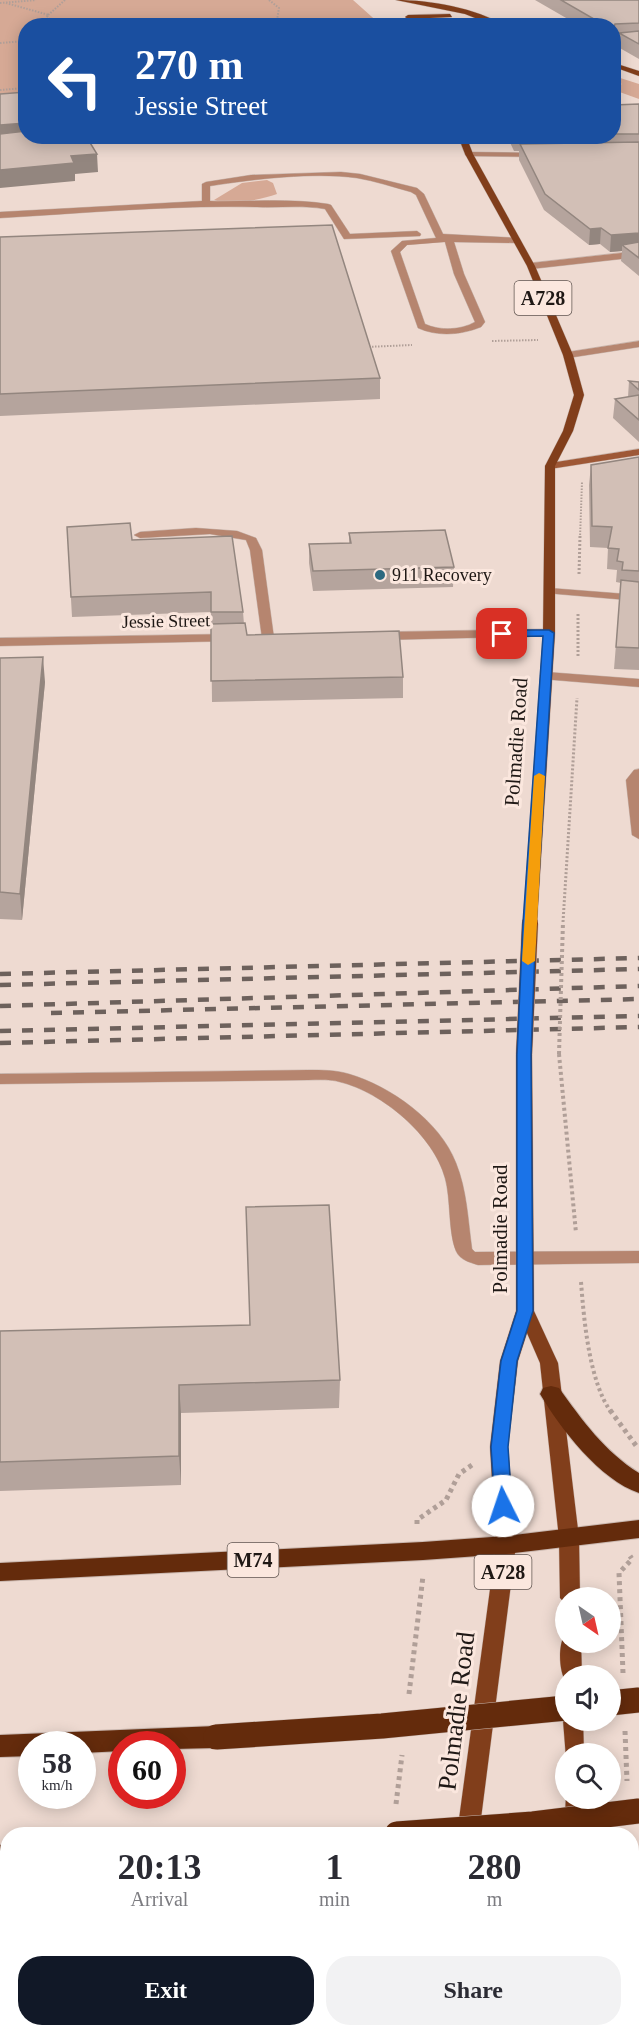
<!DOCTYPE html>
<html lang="en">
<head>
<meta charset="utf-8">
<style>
  :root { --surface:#fff; --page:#f2f2f3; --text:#2b2b33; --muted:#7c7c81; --accent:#111827 }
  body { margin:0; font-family:"Times New Roman",serif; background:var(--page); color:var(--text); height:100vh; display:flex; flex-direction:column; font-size:22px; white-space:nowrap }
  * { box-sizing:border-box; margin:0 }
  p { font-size:20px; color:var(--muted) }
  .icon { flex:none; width:33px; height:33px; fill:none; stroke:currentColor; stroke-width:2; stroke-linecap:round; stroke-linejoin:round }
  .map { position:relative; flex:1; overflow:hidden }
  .side { position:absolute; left:0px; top:1827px; width:639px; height:210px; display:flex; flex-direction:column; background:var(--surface); border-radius:24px 24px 0 0; box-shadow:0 3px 15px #0003 }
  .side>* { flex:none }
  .top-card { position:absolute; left:18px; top:18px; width:603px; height:126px; border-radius:24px; box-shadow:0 3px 15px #0003; background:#1a4fa0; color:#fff; overflow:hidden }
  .needle { width:39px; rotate:146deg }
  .fabs { position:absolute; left:555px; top:1587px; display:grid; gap:12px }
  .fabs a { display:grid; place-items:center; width:66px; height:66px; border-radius:50%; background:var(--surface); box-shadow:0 3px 15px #0003; font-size:30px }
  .speed { position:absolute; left:18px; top:1731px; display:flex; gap:12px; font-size:30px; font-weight:700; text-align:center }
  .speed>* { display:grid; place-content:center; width:78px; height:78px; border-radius:50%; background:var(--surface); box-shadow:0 3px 15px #0003; line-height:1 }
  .speed small { font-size:15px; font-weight:400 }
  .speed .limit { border:9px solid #d22; background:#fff; color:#111 }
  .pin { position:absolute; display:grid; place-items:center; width:51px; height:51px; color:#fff; margin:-26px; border-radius:12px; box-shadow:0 3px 9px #0006 }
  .me { position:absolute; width:66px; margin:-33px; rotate:356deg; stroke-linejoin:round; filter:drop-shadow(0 0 4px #0008) }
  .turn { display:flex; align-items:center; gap:21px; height:126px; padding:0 18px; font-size:27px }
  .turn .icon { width:78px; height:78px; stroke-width:2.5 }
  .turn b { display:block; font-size:42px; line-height:51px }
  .eta { display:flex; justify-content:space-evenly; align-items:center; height:102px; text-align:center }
  .eta b { font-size:36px; font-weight:700; line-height:42px }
  .cta { display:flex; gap:12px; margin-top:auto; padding:12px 18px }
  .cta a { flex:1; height:69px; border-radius:24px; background:var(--accent); color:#fff; font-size:24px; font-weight:700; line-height:69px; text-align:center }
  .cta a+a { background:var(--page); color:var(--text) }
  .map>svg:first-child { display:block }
  .green { fill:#d6a995 }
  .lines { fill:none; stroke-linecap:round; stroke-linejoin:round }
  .service-casing { stroke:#c9b7af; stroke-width:1 }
  .minor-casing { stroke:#c9b7af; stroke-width:1 }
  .secondary-casing { stroke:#c9b7af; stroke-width:1 }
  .primary-casing { stroke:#c9b7af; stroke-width:1 }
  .motorway-casing { stroke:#c9b7af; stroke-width:2 }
  .path-far3 { stroke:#b09f98; stroke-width:2; stroke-dasharray:1.5 1.5; stroke-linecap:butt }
  .path-far2 { stroke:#b09f98; stroke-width:3; stroke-dasharray:2 2; stroke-linecap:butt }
  .path-far1 { stroke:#b09f98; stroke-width:4; stroke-dasharray:3 3; stroke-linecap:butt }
  .path { stroke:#b09f98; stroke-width:5; stroke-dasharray:4 4; stroke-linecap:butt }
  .service { fill:#b6856f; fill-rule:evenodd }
  .minor { fill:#b6856f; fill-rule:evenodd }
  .secondary { fill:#9e5836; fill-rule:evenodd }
  .primary { fill:#813e1b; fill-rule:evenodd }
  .motorway { fill:#642b0c; fill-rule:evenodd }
  .rail { stroke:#6d615c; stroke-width:4.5; stroke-dasharray:11 11; stroke-linecap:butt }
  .primary-bridge-casing { stroke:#c9b7af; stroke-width:17; stroke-linecap:butt }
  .motorway-bridge-casing { stroke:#c9b7af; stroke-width:26; stroke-linecap:butt }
  .path-bridge { stroke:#b09f98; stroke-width:4; stroke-dasharray:3 3; stroke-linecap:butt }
  .primary-bridge { stroke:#813e1b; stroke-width:16 }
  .motorway-bridge { stroke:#642b0c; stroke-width:25 }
  .wall { fill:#b5a49d }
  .shaded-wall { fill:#93867f }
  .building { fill:#d2bfb6; stroke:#93867f; stroke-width:1.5 }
  .route { fill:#1a73e8; stroke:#114b97; stroke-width:1.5 }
  .slow { fill:#f59e0b }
  .poi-dot { fill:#2c6980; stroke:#fbe7de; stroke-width:2 }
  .labels { text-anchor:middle; stroke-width:6; stroke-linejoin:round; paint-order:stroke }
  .far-poi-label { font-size:18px; fill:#1f1815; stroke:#fbe7de; text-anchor:start }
  .far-street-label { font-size:18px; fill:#1f1815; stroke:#fbe7de }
  .shield { fill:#fbe7de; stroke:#615651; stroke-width:1.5 }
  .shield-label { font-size:20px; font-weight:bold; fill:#1f1815 }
  .street-label { font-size:21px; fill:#1f1815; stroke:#fbe7de }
  .near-street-label { font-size:26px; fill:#1f1815; stroke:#fbe7de }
</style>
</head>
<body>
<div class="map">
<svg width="639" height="2037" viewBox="0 0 639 2037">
  <rect width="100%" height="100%" fill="#eedad1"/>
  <path class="green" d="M0,0H353L381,25L26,26L25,94L0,96Z
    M614,76L639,84V99L614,90V87L622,84L614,81Z
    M267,180L273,183L277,194C259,200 232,206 214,200L242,183Z"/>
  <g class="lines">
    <defs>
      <path id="service" d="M90,136H122L69,143L65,141Z
        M423,136H465L466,138L462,140Z
        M469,152L537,153L541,155L537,157L466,156L465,154Z
        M341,172L360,174L417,188L424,194L443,234L519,238L520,240L516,243L454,242L464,274L485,322L481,327C461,335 438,337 418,328L391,251L402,241L436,238L416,195L411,192C393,187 375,181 357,178C313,172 255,179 210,186V201C249,202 290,198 328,204L331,205L350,234L417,231L421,234L420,236L344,239L325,209C302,205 280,208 257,207C171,205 86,213 0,218V212L202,201V184L206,182L251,175ZM445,242L454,274L475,322C461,330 440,331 425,324L400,252L407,245Z
        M196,528L237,531L256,538L262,550L274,638L272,641H264L262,638L250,550L246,540L210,534L140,538L134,535L140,532Z
        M549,588L639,595V601L545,593V589Z
        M546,672L639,679V687L542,679L540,676Z
        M639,769V839L632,835L626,780L634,770Z
        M308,1070C322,1070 336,1070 349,1074C390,1086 440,1121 456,1163C467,1190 468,1220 472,1249L475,1252L639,1251V1263L478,1265C469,1262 460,1260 456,1251C448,1232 451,1199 445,1178C434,1136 382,1092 340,1082C330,1079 319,1080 308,1080L0,1084V1074Z"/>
      <path id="minor" d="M639,39V43L614,45V41Z
        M639,251V257L531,269L527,266L531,263Z
        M639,341V347L568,358L563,355L568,352Z
        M549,629L553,630V636L381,640L375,636L381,632Z
        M231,634L235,635V641L0,646V638Z"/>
      <path id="secondary" d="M639,449V455L550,469L545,466L550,463Z"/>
      <path id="primary" d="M396,0C431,0 475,8 506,26H495L465,14Z
        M450,14L452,17L408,19L405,17L408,15Z
        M614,63L639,71V76L614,67Z
        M458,136H466L473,154L535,266L573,355L584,395L573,431L555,466V633L537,923L530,927L523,923L543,633L545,466L563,431L574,395L563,355L527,266L465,154Z
        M524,1050L532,1055L534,1311L558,1363L579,1538L580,1598H566V1604L560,1598L559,1538L540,1363L527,1333L518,1361L508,1447L516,1545L479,1834H457L496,1545L490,1447L500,1361L516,1311V1055Z
        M564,1636L566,1642H581L582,1676H566V1682C559,1672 558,1647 564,1636Z
        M566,1714V1720H583L584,1754H566V1758L563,1720Z
        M566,1796V1798H586V1834H564Z
        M439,2030H462L463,2037H439Z
        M566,2030H589L590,2037H566Z"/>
      <path id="motorway" d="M551,1386L559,1388C582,1420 605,1452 639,1473V1493C600,1480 560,1428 540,1394L543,1388Z
        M639,1520V1538L506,1554L423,1560L0,1581V1563L423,1542L506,1536Z
        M216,1726L225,1729L228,1737L225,1745L216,1748L172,1749V1744H122V1751L82,1753V1744H32V1756L0,1757V1735Z
        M0,1845H8V1869H0Z
        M639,1956V1982L632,1983V1958Z
        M107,2030H200L197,2037H104Z"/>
    </defs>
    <use href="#service" class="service-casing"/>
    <use href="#minor" class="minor-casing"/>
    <use href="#secondary" class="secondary-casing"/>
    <use href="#primary" class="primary-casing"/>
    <use href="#motorway" class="motorway-casing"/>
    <path class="path-far3" d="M269,0L279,8L276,26
      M0,3L36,0
      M6,3L49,15
      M56,26L47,16L65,0
      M0,43L26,41
      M0,90L26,88
      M492,341L538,340
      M366,347L412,345
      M580,538L582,482"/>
    <path class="path-far2" d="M579,574L580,536
      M578,614V658
      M563,922L577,698"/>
    <path class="path-far1" d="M559,1054L576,1233
      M581,1282C584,1320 589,1381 611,1412"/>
    <path class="path" d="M610,1410L637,1447
      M417,1524V1520L446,1500L459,1474L472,1465
      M623,1673L619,1573L632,1559L630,1556
      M409,1694L423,1576
      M625,1731L627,1781
      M396,1804L402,1755
      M632,1891L633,1938
      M358,2037L361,2030"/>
    <use href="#service" class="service"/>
    <use href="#minor" class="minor"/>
    <use href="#secondary" class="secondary"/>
    <use href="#primary" class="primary"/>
    <use href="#motorway" class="motorway"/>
    <path class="rail" d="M0,974L639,958
      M0,985L639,969
      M0,1006L639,986
      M51,1013L639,999
      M0,1031L639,1016
      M0,1043L639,1027"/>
    <defs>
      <path id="primary-bridge" d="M524,1055L530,923"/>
      <path id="motorway-bridge" d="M610,1703L639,1700
        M216,1737L382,1726L566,1708
        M397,1834L533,1824L639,1811"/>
    </defs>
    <use href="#primary-bridge" class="primary-bridge-casing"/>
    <use href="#motorway-bridge" class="motorway-bridge-casing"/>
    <path class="path-bridge" d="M559,1054L563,922"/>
    <use href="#primary-bridge" class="primary-bridge"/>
    <use href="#motorway-bridge" class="motorway-bridge"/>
  </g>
  <path class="wall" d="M535,0H639V59L618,47V39H614V26H580Z
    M639,104V276L621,261L622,251L610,252L600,244L589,245L544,210L519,160V151H514L507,136H614V105Z
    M0,237L380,378V399L0,416Z
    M629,381L639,382V442L613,418L615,399L628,397Z
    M639,457V670L614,669L621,583L616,582L617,570L607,569L608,548L590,547L589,485L591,465Z
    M67,527L132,540L243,612L244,624L247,635L403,677V698L212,702L211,612L72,617Z
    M349,533L454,567L453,587L313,591L309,563V544L349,543Z
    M0,658L45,682L22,920L0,919Z
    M0,1331L340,1380L339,1408L181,1413V1485L0,1491Z"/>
  <path class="shaded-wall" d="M26,123V136L0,143V125Z
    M97,154L98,172L75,174V181L0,188V170L71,156Z
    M601,228L600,244L589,245L590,229Z
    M639,233V249L622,245V251L610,252L611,235Z
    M43,657L45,682L22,920L20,894Z
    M179,1385L181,1413V1485L179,1456Z"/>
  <path class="building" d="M561,0H639V23L615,24L614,27V26H606Z
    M639,31V44L619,33Z
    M26,92V123L0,125V94Z
    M639,104V134H614V105Z
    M26,131V136H86L97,154L71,156L74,163L0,170V134Z
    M639,142V233L611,235L601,228L590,229L545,194L520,144Z
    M332,225L380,378L0,394V237Z
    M639,242V258L622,245Z
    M629,381L639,382V390Z
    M639,395V420L615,399Z
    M639,457V571L622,570L623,562L617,561L619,549L608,548L612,527L592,526L591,465Z
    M130,523L132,540L232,536L243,612H211V592L71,597L67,527Z
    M445,530L454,567L313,571L309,544L351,543L349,533Z
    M621,580L639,582V648L616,647Z
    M245,623L247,635L399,631L403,677L211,681V624Z
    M43,657L20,894L0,892V658Z
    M329,1205L340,1380L179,1385V1456L0,1462V1331L250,1325L246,1207Z"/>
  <path class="route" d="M549,630L554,633L536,923L531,1055L533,1311L517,1361L508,1447L512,1506L509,1511L503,1513L497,1511L495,1506L491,1447L501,1361L517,1311V1055L523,923L543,636L502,637L496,634L502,630Z"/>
  <path class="slow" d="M539,773L545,776L535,961L528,965L522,961L534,776Z"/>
  <circle class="poi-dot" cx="380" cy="575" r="6"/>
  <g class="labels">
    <g class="far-poi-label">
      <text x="392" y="581">911 Recovery</text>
    </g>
    <g class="far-street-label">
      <text transform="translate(166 621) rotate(-1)" y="6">Jessie Street</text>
    </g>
    <g class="shield">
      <rect x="514.5" y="281" width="57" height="34" rx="4.5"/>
      <rect x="227.5" y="1543" width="51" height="34" rx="4.5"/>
      <rect x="474.5" y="1555" width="57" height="34" rx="4.5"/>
    </g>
    <g class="shield-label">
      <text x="543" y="305">A728</text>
      <text x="253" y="1567">M74</text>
      <text x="503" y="1579">A728</text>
    </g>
    <g class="street-label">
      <text transform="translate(516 742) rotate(-86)" y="7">Polmadie Road</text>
      <text transform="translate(500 1229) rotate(-90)" y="7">Polmadie Road</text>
    </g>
    <g class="near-street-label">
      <text transform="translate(456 1711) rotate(-83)" y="9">Polmadie Road</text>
    </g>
  </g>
</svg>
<div class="fabs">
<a><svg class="needle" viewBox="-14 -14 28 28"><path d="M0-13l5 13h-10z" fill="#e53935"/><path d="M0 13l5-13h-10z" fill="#7c7c81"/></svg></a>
<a><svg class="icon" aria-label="sound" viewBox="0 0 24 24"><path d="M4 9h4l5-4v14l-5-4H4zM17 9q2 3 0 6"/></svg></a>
<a><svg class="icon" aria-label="search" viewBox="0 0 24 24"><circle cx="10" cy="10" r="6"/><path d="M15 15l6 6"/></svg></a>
</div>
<div class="speed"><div>58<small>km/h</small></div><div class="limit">60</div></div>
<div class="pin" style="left:502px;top:634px;background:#d93025"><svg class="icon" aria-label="arrive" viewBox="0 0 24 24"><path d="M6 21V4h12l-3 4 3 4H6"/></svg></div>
<svg class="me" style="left:503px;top:1506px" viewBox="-20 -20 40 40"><circle r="19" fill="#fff"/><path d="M0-13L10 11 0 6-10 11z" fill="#1a73e8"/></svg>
<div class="top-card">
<div class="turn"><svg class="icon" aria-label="left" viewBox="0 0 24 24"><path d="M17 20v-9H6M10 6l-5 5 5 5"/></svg><div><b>270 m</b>Jessie Street</div></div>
</div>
<section class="side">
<div class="eta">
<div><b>20:13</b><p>Arrival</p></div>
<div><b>1</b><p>min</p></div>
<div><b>280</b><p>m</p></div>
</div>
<div class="cta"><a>Exit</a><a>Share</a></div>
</section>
</div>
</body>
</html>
